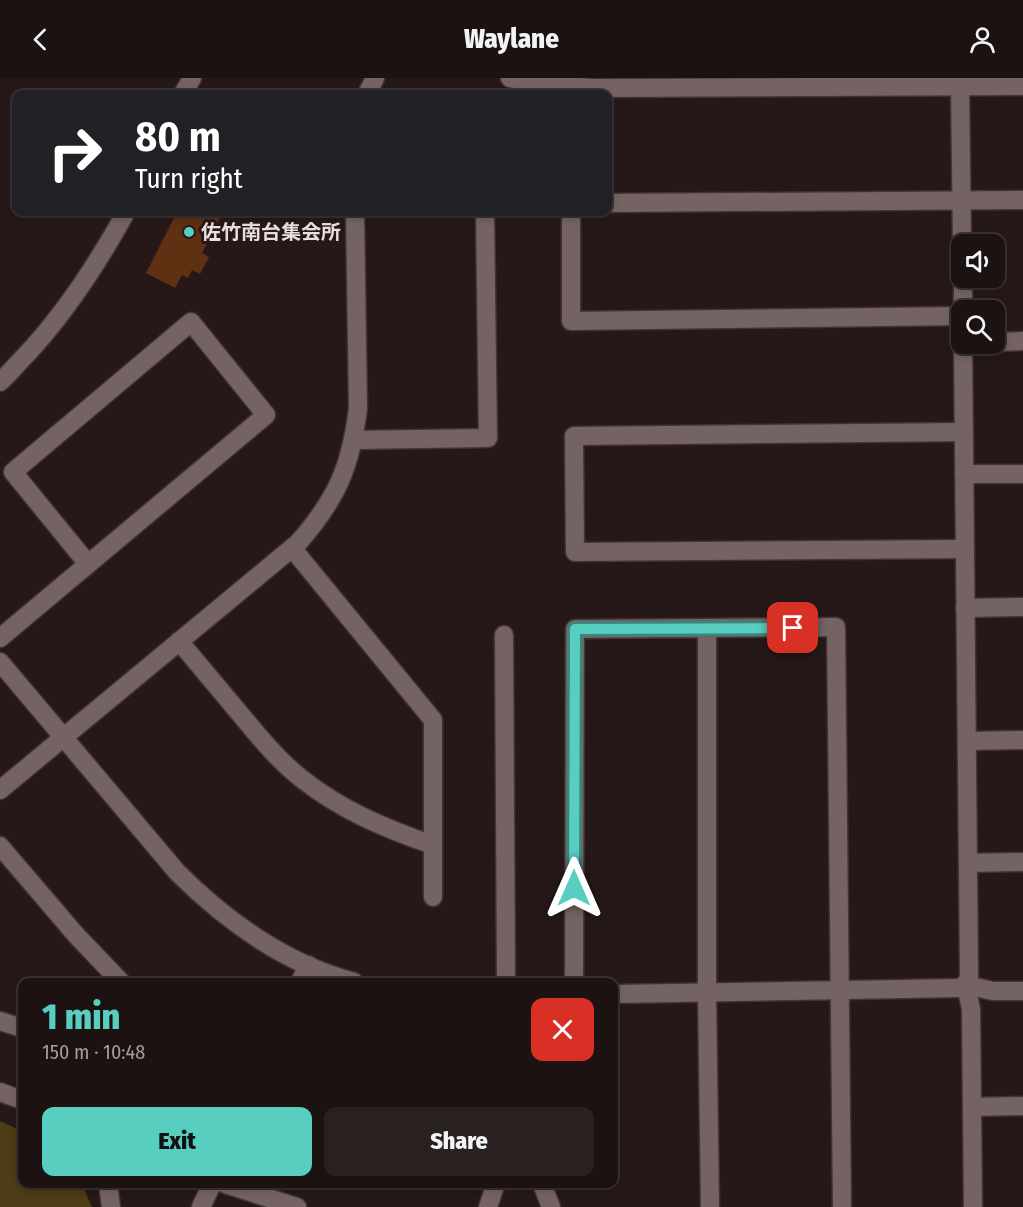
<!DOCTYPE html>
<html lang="en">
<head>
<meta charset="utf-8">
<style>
  :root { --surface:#1c1212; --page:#292020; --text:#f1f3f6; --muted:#a09e9f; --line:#3a3232; --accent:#58cec0 }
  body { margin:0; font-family:"Fira Sans Condensed","Noto Sans JP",sans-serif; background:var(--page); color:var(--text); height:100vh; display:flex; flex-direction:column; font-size:22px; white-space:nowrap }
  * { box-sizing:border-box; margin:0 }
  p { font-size:20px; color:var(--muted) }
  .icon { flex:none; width:33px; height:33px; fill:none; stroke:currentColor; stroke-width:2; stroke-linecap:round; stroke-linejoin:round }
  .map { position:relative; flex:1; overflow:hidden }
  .panel { position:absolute; left:18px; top:900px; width:600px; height:210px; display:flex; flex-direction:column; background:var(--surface); border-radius:12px; box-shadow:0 3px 9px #0003,0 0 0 2px var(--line) }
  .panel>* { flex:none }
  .hud { position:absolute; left:12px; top:12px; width:600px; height:126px; border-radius:12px; box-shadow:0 3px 9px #0003,0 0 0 2px var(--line); background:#202124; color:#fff; overflow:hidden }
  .controls { position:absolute; left:951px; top:156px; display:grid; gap:12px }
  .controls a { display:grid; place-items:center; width:54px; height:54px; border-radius:12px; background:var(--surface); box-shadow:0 3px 9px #0003,0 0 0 2px var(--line); font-size:30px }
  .pin { position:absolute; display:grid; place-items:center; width:51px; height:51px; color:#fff; margin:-26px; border-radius:12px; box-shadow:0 3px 9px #0006 }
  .me { position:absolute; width:66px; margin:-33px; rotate:0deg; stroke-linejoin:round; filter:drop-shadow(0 0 4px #0008) }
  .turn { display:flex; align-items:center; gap:21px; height:126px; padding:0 24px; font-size:27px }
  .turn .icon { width:78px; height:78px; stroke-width:2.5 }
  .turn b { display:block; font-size:42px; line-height:51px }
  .round { display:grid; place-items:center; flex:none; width:63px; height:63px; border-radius:12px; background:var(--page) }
  .head { display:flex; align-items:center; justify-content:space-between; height:102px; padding:0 24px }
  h1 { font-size:36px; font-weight:800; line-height:45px; color:var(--accent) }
  .action { display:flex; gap:12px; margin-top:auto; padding:12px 24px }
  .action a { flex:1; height:69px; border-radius:12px; background:var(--accent); color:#111; font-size:24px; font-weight:800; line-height:69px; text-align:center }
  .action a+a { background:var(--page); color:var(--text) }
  header { display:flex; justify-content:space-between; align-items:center; height:78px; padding:0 24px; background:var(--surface); font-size:27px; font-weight:800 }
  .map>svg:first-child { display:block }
  .forest { fill:#4e3c16 }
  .building { fill:#5f3012 }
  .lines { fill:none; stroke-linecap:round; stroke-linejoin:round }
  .street-casing { stroke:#3e3434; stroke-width:21 }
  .secondary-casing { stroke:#3e3434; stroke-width:21 }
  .street { stroke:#756363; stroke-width:18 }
  .secondary { stroke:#756363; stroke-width:18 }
  .route-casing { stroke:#39867d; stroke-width:15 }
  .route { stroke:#58cec0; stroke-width:10 }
  .poi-dot { fill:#58cec0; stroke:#261818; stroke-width:2 }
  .labels { text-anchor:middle; stroke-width:6; stroke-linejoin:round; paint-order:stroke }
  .poi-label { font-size:20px; font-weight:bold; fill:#e8dede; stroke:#261818; text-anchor:start }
</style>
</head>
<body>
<header><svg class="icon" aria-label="back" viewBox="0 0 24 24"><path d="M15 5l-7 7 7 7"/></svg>Waylane<svg class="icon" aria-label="person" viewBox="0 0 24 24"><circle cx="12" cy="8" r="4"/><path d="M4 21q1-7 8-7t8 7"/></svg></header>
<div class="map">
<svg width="1023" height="1129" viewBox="0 0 1023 1129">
  <rect width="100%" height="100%" fill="#261818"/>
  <path class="forest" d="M0,1043L22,1053V1106H79L84,1111L92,1129H0Z"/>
  <path class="building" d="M177,134H223L202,175L209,179L200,196L192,192L188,200L182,197L175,210L146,195Z"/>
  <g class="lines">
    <defs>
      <path id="street" d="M510,0L552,7L593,10L1023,8
        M367,16L375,0
        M608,125L1023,122
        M571,134V243L962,238
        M994,264L1023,263
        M964,354L574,358L575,474L965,471
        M353,362L488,360L485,134
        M964,396H1023
        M292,470L433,642V819
        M965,530L1023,529
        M707,550V915L710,1129
        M504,557L506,904
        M0,560L266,337L191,244L13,394L88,486
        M179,563C200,588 221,613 241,637C260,660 279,683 302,701C341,732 386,751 433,767
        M967,663L1023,662
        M0,712L298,465C337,421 351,388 358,330L355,134
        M0,768L76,857L121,904
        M968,785L1023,784
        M300,904L308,887
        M574,904L575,551L836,549L842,1129
        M0,943L22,950
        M0,1014L22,1022
        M972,1029L1023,1028
        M108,1106L111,1129
        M225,1106L297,1129
        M542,1106L551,1129
        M201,1129L212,1106
        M488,1129L494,1111V1106
        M973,1129L971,931L966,907L993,913H1023"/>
      <path id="secondary" d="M960,8L962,166
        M183,16L192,0
        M963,200V232
        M0,304C9,296 17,286 26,277C66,234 98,185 126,134
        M0,584L177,794C226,843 286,886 354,904
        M614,916L958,910L966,907L969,898L963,266"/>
    </defs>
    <use href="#street" class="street-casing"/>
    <use href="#secondary" class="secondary-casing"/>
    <use href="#street" class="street"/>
    <use href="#secondary" class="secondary"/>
  </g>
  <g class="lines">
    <defs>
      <path id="route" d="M574,810L575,551L793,550"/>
    </defs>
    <use href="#route" class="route-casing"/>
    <use href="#route" class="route"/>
  </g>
  <circle class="poi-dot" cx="189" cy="154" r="6"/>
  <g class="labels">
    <g class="poi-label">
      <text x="201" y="161">佐竹南台集会所</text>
    </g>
  </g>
</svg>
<div class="controls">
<a><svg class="icon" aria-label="sound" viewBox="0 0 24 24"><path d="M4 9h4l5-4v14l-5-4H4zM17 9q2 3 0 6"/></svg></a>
<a><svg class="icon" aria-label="search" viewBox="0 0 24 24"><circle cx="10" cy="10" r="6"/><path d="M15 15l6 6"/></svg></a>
</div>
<div class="pin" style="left:793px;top:550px;background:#d93025"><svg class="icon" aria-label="arrive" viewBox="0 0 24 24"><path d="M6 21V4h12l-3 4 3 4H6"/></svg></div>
<svg class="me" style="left:574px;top:810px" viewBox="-20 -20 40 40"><path d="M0-17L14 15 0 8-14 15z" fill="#58cec0" stroke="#fff" stroke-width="4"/></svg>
<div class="hud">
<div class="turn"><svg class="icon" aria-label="right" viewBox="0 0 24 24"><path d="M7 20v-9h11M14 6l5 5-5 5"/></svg><div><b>80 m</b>Turn right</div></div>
</div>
<section class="panel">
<div class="head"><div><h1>1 min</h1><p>150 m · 10:48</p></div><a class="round" style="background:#d93025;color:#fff"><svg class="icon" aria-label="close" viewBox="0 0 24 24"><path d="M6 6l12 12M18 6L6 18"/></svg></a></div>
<div class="action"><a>Exit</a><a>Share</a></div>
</section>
</div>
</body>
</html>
